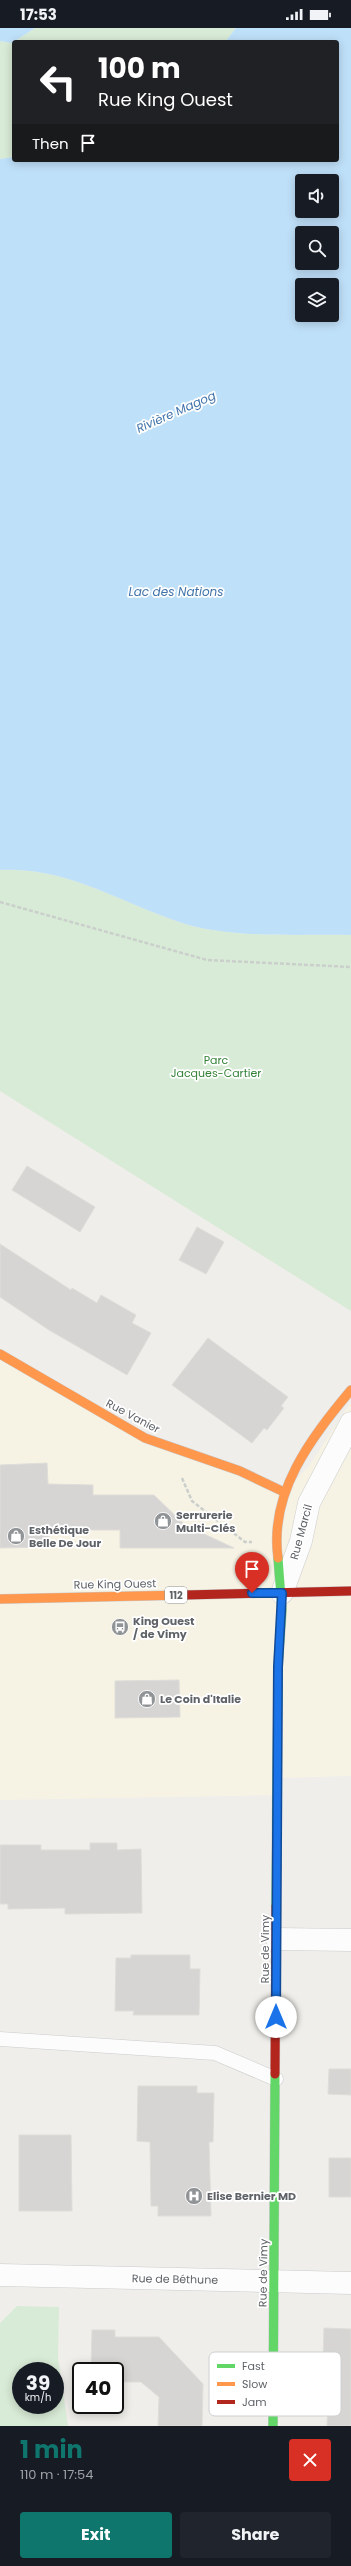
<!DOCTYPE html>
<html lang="en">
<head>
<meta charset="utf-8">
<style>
  :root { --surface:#171b24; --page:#20242c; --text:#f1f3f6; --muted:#9ea1a6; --accent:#0f766e }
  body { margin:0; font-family:Poppins,sans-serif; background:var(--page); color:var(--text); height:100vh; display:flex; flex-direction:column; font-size:15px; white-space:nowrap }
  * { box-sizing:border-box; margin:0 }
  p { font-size:13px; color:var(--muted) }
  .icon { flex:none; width:22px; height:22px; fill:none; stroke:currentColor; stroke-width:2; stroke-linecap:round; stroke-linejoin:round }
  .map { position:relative; height:2398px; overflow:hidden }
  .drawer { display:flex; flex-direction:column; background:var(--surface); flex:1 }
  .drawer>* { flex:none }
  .guide { position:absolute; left:12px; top:12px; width:327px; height:122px; border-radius:4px; box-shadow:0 2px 10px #0003; background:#202124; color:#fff; overflow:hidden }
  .controls { position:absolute; left:295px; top:146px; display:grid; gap:8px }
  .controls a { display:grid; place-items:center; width:44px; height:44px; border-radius:4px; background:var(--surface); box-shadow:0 2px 10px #0003; font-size:20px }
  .speed { position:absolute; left:12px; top:2334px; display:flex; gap:8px; font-size:20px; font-weight:700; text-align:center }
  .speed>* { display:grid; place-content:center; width:52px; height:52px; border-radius:50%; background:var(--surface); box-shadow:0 2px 10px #0003; line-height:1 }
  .speed small { font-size:10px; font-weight:400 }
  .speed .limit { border:2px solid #111; border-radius:6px; background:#fff; color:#111 }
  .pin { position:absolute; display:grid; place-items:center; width:34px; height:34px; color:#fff; margin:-41px -17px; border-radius:50% 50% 50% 0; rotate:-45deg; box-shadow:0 0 4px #0007 }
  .pin .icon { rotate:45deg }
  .me { position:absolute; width:44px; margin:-22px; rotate:0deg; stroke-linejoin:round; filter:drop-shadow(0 0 3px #0008) }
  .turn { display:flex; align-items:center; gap:14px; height:84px; padding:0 20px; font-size:18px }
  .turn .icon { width:52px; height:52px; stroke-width:2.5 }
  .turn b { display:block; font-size:28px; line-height:34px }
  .then { display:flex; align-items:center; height:38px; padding:0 20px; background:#0003; gap:8px; font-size:15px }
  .round { display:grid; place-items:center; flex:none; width:42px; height:42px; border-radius:4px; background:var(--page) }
  .summary { display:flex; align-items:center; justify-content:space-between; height:68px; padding:0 20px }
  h1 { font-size:24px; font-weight:700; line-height:30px; color:var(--accent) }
  .action { display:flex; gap:8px; margin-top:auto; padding:8px 20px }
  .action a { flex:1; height:46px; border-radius:4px; background:var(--accent); color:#fff; font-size:16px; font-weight:700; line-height:46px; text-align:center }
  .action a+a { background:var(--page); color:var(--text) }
  .status { display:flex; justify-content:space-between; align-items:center; height:28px; padding:0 20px; background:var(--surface); direction:ltr }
  .status svg { height:11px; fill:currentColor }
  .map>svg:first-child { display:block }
  .commercial { fill:#f7f3e4 }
  .green { fill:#d8ebd6; fill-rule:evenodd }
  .water { fill:#bfe0f9; fill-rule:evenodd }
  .building { fill:#d6d5d3; stroke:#deddd9 }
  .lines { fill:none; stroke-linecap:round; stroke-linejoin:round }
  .lane-casing { stroke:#cbcccc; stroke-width:15 }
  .street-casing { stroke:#cbcccc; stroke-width:23 }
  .fast-casing { stroke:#cacacb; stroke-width:10 }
  .slow-casing { stroke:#cacacb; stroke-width:10 }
  .jam-casing { stroke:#cacacb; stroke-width:10 }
  .path { stroke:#cacfcc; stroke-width:2.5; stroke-dasharray:4 2; stroke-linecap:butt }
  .lane { stroke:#fdfcfc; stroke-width:14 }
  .street { stroke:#fdfcfc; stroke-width:22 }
  .fast { stroke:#63d668; stroke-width:9 }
  .slow { stroke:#ff974d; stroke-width:9 }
  .jam { stroke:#b3261e; stroke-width:9 }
  .route-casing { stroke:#114b97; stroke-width:10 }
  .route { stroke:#1a73e8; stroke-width:7 }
  .labels { text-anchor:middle; stroke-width:3.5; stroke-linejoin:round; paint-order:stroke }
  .shield { fill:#fff; stroke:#8f9295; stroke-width:1 }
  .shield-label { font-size:10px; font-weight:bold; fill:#5f6368 }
  .park-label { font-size:11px; fill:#348238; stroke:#fff }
  .street-label { font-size:11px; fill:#5f6368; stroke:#fff }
  .poi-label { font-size:11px; font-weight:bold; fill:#5f6368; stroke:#fff; text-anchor:start }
  .water-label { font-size:12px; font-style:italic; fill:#4174aa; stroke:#fff }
  .key { fill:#fff; stroke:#cfd0d2; stroke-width:1 }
  .key-label { font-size:11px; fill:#5f6368 }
</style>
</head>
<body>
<div class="status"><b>17:53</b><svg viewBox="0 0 49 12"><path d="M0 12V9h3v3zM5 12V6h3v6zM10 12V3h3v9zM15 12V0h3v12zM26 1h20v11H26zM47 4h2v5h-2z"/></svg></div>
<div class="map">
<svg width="351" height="2398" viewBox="0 0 351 2398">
  <rect width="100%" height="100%" fill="#efeeea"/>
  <path class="commercial" d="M0,1326L145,1410L284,1464L309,1438L351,1374V1748L277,1750V1767L0,1772Z"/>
  <path class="green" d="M35,0H236L225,14H14V129L0,131V13L12,15Z
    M0,842C65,838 120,874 179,894C228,911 299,906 351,907V1283L0,1063Z
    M17,2278L59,2279L58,2330L68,2398H0V2295ZM21,2343H55V2377H21Z"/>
  <path class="water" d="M0,0H35L12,15L0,13Z
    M236,0H351V907C299,906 228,911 179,894C120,874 65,838 0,842V131L14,129V132H337V14H225ZM302,153H332V183H302ZM302,205H332V235H302ZM302,257H332V287H302Z"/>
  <path class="building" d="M27,1138L95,1179L80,1204L12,1162Z
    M197,1199L224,1214L206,1246L179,1232Z
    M0,1216L71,1262L72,1260L97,1275L101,1267L136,1287L132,1295L151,1305L127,1347L49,1302L0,1269Z
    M208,1310L288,1369L281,1378L284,1380L267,1402L264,1400L252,1415L172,1357Z
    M47,1435L48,1456L93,1457V1467H154L185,1497L234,1520H120V1502H49V1519L0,1520V1437Z
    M179,1652L180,1689L115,1690V1653Z
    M90,1815H117V1822L141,1821L142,1885L65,1886V1880L8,1881V1876H0V1817H41V1822H90Z
    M131,1927H190V1941H200L199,1987H133L134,1983H115L116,1930H131Z
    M329,2041H351V2067L328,2066Z
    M138,2058H197V2065H214L213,2114H209L211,2188H158V2178H151L150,2114L137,2113Z
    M19,2107H71L72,2183H19Z
    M329,2130H351V2169H329Z
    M324,2300L351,2301V2398H327L329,2333H323Z
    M92,2302H115V2309H159L203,2356L202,2398H158L159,2369L141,2354H115V2343H91Z"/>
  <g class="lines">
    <defs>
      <path id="lane" d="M0,2011L215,2025L276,2051"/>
      <path id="street" d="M282,1565L301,1513L309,1475L351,1395
        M277,1911L351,1912
        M0,2247L351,2255"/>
      <path id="fast" d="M276,1878L278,1639L282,1582L278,1530
        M273,2398L275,2046"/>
      <path id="slow" d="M0,1326L145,1410L240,1443L284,1464
        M278,1530C269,1464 311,1410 351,1362
        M0,1571L185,1567"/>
      <path id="jam" d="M185,1567L351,1563
        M275,2046L276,1878"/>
    </defs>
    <use href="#lane" class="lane-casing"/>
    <use href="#street" class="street-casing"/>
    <use href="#fast" class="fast-casing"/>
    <use href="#slow" class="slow-casing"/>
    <use href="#jam" class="jam-casing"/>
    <path class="path" d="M0,874L207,932L351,939
      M182,1450L192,1473L245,1514H252"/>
    <use href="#lane" class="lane"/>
    <use href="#street" class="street"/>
    <use href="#fast" class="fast"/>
    <use href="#slow" class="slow"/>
    <use href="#jam" class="jam"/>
  </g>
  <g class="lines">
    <defs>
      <path id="route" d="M252,1565H282L278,1639L276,1989"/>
    </defs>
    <use href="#route" class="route-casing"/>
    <use href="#route" class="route"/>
  </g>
  <defs>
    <symbol id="shop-disc" viewBox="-11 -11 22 22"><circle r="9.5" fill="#919496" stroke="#fff"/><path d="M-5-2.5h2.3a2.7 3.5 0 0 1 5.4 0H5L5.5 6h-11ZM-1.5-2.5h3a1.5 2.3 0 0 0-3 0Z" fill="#fff"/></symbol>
    <symbol id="bus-disc" viewBox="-11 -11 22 22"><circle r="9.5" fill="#919496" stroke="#fff"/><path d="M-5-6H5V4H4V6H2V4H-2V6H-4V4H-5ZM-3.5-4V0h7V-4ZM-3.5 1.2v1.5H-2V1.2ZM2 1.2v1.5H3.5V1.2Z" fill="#fff"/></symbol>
    <symbol id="hospital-disc" viewBox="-11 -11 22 22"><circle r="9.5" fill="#919496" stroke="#fff"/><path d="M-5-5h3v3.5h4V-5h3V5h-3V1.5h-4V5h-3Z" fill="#fff"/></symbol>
  </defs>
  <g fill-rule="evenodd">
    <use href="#shop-disc" x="153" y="1483" width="20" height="20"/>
    <use href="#shop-disc" x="6" y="1498" width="20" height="20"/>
    <use href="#bus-disc" x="110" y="1589" width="20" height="20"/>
    <use href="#shop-disc" x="137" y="1661" width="20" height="20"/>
    <use href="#hospital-disc" x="184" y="2158" width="20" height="20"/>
  </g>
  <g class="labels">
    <rect class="shield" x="165" y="1559" width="22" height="16" rx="3"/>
    <g class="shield-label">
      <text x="176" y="1571">112</text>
    </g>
    <g class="park-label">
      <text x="216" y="1036">Parc<tspan x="216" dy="13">Jacques-Cartier</tspan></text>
    </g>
    <g class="street-label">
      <text transform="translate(133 1388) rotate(28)" y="4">Rue Vanier</text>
      <text transform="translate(301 1504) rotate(-75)" y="4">Rue Marcil</text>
      <text transform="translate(115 1556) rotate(-1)" y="4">Rue King Ouest</text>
      <text transform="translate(265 1921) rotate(-90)" y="4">Rue de Vimy</text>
      <text transform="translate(263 2245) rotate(-89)" y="4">Rue de Vimy</text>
      <text transform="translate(175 2251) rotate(1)" y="4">Rue de Béthune</text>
    </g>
    <g class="poi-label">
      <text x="176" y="1491">Serrurerie<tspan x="176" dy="13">Multi-Clés</tspan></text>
      <text x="29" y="1506">Esthétique<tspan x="29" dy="13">Belle De Jour</tspan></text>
      <text x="133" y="1597">King Ouest<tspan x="133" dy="13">/ de Vimy</tspan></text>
      <text x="160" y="1675">Le Coin d'Italie</text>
      <text x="207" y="2172">Elise Bernier MD</text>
    </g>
    <g class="water-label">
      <text transform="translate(176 384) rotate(-24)" y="4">Rivière Magog</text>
      <text x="176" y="568">Lac des Nations</text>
    </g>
  </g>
  <rect x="209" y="2324" width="132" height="64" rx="6" class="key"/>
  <rect x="217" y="2336" width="18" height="4" fill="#63d668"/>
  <rect x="217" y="2354" width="18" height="4" fill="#ff974d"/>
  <rect x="217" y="2372" width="18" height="4" fill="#b3261e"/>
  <g class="key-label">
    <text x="242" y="2342">Fast</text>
    <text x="242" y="2360">Slow</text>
    <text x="242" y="2378">Jam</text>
  </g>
</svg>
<div class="controls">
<a><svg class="icon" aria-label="sound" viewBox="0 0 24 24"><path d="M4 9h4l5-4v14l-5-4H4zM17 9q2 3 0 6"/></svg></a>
<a><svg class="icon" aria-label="search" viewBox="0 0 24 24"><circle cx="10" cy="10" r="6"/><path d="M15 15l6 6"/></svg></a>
<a><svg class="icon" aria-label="layers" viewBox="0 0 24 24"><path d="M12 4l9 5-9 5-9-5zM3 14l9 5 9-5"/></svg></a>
</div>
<div class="speed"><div>39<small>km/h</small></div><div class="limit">40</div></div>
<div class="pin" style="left:252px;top:1565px;background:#d93025"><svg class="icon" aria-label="arrive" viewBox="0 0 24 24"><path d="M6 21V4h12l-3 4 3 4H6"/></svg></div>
<svg class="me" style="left:276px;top:1989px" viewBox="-20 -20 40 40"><circle r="19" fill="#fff"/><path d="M0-13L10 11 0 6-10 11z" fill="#1a73e8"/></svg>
<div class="guide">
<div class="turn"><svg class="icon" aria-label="left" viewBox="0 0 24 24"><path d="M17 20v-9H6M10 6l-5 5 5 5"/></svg><div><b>100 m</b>Rue King Ouest</div></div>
<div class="then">Then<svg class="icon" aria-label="arrive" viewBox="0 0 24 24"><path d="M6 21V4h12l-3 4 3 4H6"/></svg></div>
</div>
</div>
<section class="drawer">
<div class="summary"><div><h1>1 min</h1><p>110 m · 17:54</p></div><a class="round" style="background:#d93025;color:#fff"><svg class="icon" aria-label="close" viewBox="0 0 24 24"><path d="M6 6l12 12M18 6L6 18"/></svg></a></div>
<div class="action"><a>Exit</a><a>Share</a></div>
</section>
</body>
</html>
